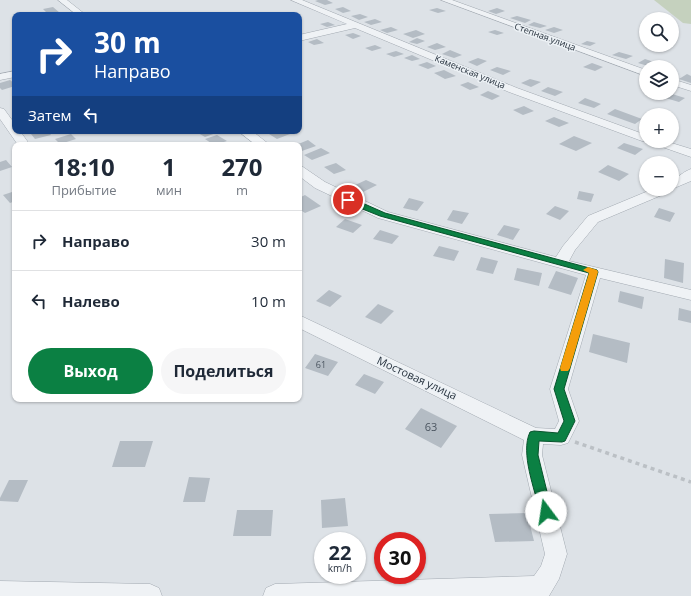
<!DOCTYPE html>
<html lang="ru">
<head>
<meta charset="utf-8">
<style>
  :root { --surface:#fff; --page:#f6f6f7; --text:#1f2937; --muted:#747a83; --line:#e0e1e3; --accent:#0b8043 }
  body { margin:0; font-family:"Open Sans",sans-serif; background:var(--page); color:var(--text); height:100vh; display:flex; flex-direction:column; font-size:15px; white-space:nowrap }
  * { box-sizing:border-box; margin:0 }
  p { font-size:13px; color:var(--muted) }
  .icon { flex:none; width:22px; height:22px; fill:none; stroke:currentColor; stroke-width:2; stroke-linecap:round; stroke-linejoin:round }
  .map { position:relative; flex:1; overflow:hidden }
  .drawer { position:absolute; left:12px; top:142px; width:290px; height:260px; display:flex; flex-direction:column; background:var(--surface); border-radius:8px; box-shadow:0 1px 3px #0004 }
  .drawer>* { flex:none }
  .banner { position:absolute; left:12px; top:12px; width:290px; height:122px; border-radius:8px; box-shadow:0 1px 3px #0004; background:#1a4fa0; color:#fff; overflow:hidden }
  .fabs { position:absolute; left:639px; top:12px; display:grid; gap:8px }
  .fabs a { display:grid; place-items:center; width:40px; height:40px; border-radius:50%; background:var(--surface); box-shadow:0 1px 3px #0004; font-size:20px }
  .speed { position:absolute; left:314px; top:532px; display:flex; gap:8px; font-size:20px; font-weight:700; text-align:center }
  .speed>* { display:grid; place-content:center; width:52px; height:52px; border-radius:50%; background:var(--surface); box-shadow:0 1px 3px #0004; line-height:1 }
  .speed small { font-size:10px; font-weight:400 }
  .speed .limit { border:6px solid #d22; background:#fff; color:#111 }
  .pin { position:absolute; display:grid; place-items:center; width:34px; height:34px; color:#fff; margin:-17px; border:2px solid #fff; border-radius:50%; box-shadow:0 1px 4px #0007 }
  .me { position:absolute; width:44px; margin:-22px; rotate:346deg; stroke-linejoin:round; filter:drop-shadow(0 0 3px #0008) }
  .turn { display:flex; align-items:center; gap:14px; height:84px; padding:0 16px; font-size:18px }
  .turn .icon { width:52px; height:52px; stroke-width:2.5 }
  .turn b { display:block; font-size:28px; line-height:34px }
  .then { display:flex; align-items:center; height:38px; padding:0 16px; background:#0003; gap:8px; font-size:15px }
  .eta { display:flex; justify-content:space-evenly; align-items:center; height:68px; text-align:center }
  .eta b { font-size:24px; font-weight:700; line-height:28px }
  .primary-button { display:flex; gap:8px; margin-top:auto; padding:8px 16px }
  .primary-button a { flex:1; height:46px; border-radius:24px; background:var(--accent); color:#fff; font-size:16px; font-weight:700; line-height:46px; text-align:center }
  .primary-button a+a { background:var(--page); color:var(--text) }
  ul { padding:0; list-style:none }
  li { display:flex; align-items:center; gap:12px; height:60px; padding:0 16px; border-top:1px solid var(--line) }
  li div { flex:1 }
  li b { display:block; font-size:15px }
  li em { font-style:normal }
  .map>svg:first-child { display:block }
  .green { fill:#c5d1be }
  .building { fill:#b4bcc4 }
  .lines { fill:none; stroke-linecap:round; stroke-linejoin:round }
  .minor-casing { stroke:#a2a9b1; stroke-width:1 }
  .path { stroke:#bbc0c5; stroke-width:3.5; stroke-dasharray:4 4; stroke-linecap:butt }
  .minor { fill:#eff2f5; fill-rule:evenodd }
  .route { fill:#0b8043; stroke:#07532c }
  .slow { fill:#f59e0b }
  .labels { text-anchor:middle; stroke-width:3; stroke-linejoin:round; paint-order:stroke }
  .far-street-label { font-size:9px; fill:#26313d; stroke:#ecf1f5 }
  .number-label { font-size:9px; fill:#4a545f }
  .street-label { font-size:11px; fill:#26313d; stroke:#ecf1f5 }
  .near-number-label { font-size:11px; fill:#4a545f }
</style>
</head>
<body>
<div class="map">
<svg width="691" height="596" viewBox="0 0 691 596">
  <rect width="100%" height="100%" fill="#dde2e7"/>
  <path class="green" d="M654,0H691V24L683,23Z"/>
  <path class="building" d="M318,0H327L333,3L325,5L315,1Z
    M53,7L60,13L49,15L43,9Z
    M343,7L351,11L343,13L335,9Z
    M437,8L446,11L438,13L429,10Z
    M497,8L505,11L496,14L488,11Z
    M360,14L368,17L359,20L351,16Z
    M517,16L531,20L525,23L510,18Z
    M375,19L382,22L371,25L364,22Z
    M328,22L335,25L327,27L320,24Z
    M534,22L547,26L540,28L528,25Z
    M391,27L398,30L387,33L380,30Z
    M554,27L563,30L554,33L545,30Z
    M416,30L425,34L413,38L403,34Z
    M495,30L504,33L497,35L488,32Z
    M353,33L361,36L353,39L345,35Z
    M417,38L425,41L417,44L409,42Z
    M317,39L324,43L314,45L308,42Z
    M587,41L596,43L590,46L581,44Z
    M437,43L446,47L435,50L427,47Z
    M375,45L382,48L372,51L365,48Z
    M450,50L462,55L454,58L442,54Z
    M396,51L404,54L394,57L386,54Z
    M619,52L633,56L626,59L612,55Z
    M412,55L420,59L412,61L404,58Z
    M478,58L487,61L477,66L468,62Z
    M645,59L654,62L648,66L638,63Z
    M427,62L436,66L428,69L418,65Z
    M592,63L603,67L595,71L583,67Z
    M497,67L511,71L503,75L490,70Z
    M444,70L456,76L445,79L434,73Z
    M687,74L691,76V83L679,79Z
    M530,79L541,82L531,87L521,83Z
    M10,80L15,84V86L2,90L0,88V83Z
    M468,82L479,87L470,90L460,85Z
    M548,87L563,92L555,96L541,91Z
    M488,91L500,96L492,100L480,95Z
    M669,93L685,98L679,102L662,97Z
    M585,98L601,104L594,108L578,103Z
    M524,106L534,111L523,115L513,110Z
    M615,109L642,119L635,124L607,114Z
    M554,117L569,123L559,127L545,121Z
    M42,131H48L51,135L35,139L31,134Z
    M203,131H213L216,133L205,137L198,133Z
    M277,131H286L290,134L277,139L269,134Z
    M71,134L76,139L60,144L55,139Z
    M217,135L227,141L214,145L205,139Z
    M574,136L592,143L576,151L559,144Z
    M308,140L316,146L299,152V145H296Z
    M624,143L643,149L635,155L617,148Z
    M321,148L330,153L312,160L304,155Z
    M6,160L12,167L0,171V162Z
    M336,163L346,170L334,174L324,167Z
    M608,165L629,174L619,181L598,172Z
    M366,180L377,185L363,192L353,186Z
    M15,191V201L10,203L3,195Z
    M579,191L594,194L591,202L577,199Z
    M305,195L321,206L305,213L299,209V198Z
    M409,198L424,202L417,211L403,208Z
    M555,206L569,211L560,220L546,214Z
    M659,208L675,213L670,222L654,217Z
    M453,210L469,213L462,224L447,220Z
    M345,219L362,225L353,233L336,227Z
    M504,225L520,229L513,240L497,235Z
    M380,230L399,236L392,244L373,239Z
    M439,246L459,251L454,261L433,256Z
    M481,257L498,261L493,274L476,270Z
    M665,259L684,263L683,283L664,278Z
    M517,268L542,273L539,286L514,280Z
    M556,271L578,278L571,295L548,288Z
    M329,290L342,296L330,307L316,301Z
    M620,291L644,297L642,309L618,302Z
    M378,304L394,311L381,324L365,317Z
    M679,308L691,311V323L678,320Z
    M593,334L630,343L627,363L589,352Z
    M315,354L338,362L328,376L305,368Z
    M364,374L384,382L375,394L355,385Z
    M421,408L457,426L441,448L405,429Z
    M120,441H153L145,467H112Z
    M189,477L210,478L205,502H183Z
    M9,480H28L18,502L0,501V498Z
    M345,498L348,526L322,528L321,500Z
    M237,510H273L271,536H233Z
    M527,513L534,541L495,542L489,514Z"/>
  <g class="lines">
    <defs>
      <path id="minor" d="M58,0H67L86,15H77Z
        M291,0H302L517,88L646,135V141H665L691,149V157L648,142L642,141L509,92L355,28L299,41V35L347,24Z
        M441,0H452L646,70V76Z
        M15,71V77L0,80V74Z
        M672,79L691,85V91L672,85Z
        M0,108L4,109L15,124V131H20L30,145H18L0,119Z
        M238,131H252L270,145H256Z
        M299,166L303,167L325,182L388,212L556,257L563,246L588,216L653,189H671L669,192L598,222L575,250L569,261L691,290V300L600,278L568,389L579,421L568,443L561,445L543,444L542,455L567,554L559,579L549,596H263L266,588L275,584L534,576L541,566L545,554L522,455L524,440L299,328V315L536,428L555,429L559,421L550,389L586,275L378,218L315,188L299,176Z
        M691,169V181L672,189V180C679,177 684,171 691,169Z
        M0,581L150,584L159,588L162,596H0Z"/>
    </defs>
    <use href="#minor" class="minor-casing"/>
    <path class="path" d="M575,442L691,482"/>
    <use href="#minor" class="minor"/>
  </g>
  <path class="route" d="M345,198H351L385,213L597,270L598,272L564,389L575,421L565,441L562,442L539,441L538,455L552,512L550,515L546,517L542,515L540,512C535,490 520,453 530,432L534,431L558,433L564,421L554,389L589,273L380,216L345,202Z"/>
  <path class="slow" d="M588,267L597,270L598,272L570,368L568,371H561L560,368L589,273L583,270Z"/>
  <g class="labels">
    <g class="far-street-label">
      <text transform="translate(545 37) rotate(20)" y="3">Степная улица</text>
      <text transform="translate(470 72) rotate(22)" y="3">Каменская улица</text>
    </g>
    <g class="number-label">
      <text x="321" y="368">61</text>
    </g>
    <g class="street-label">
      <text transform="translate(417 378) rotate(25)" y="4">Мостовая улица</text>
    </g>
    <g class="near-number-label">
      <text x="431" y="431">63</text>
    </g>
  </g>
</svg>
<div class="fabs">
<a><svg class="icon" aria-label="search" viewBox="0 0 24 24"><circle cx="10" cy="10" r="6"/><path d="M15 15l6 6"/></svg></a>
<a><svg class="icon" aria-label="layers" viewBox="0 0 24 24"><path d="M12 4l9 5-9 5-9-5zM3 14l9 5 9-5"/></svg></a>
<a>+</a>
<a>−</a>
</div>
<div class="speed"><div>22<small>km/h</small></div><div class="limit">30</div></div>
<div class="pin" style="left:348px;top:200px;background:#d93025"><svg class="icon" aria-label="arrive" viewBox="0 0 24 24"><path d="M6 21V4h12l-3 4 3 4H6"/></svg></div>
<svg class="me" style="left:546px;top:512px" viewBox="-20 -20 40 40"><circle r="19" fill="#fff"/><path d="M0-13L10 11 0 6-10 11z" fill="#0b8043"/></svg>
<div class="banner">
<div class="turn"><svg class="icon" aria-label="right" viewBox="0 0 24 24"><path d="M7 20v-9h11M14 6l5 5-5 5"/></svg><div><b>30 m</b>Направо</div></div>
<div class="then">Затем<svg class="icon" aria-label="left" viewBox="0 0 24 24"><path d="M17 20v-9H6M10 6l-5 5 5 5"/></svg></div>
</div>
<section class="drawer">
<div class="eta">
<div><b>18:10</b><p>Прибытие</p></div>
<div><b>1</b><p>мин</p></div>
<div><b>270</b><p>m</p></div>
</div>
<ul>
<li><svg class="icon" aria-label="right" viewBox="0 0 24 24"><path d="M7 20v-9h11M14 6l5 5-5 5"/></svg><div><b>Направо</b></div><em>30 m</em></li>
<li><svg class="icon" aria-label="left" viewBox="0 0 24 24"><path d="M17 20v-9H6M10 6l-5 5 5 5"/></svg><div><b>Налево</b></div><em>10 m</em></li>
</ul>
<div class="primary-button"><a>Выход</a><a>Поделиться</a></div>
</section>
</div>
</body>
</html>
